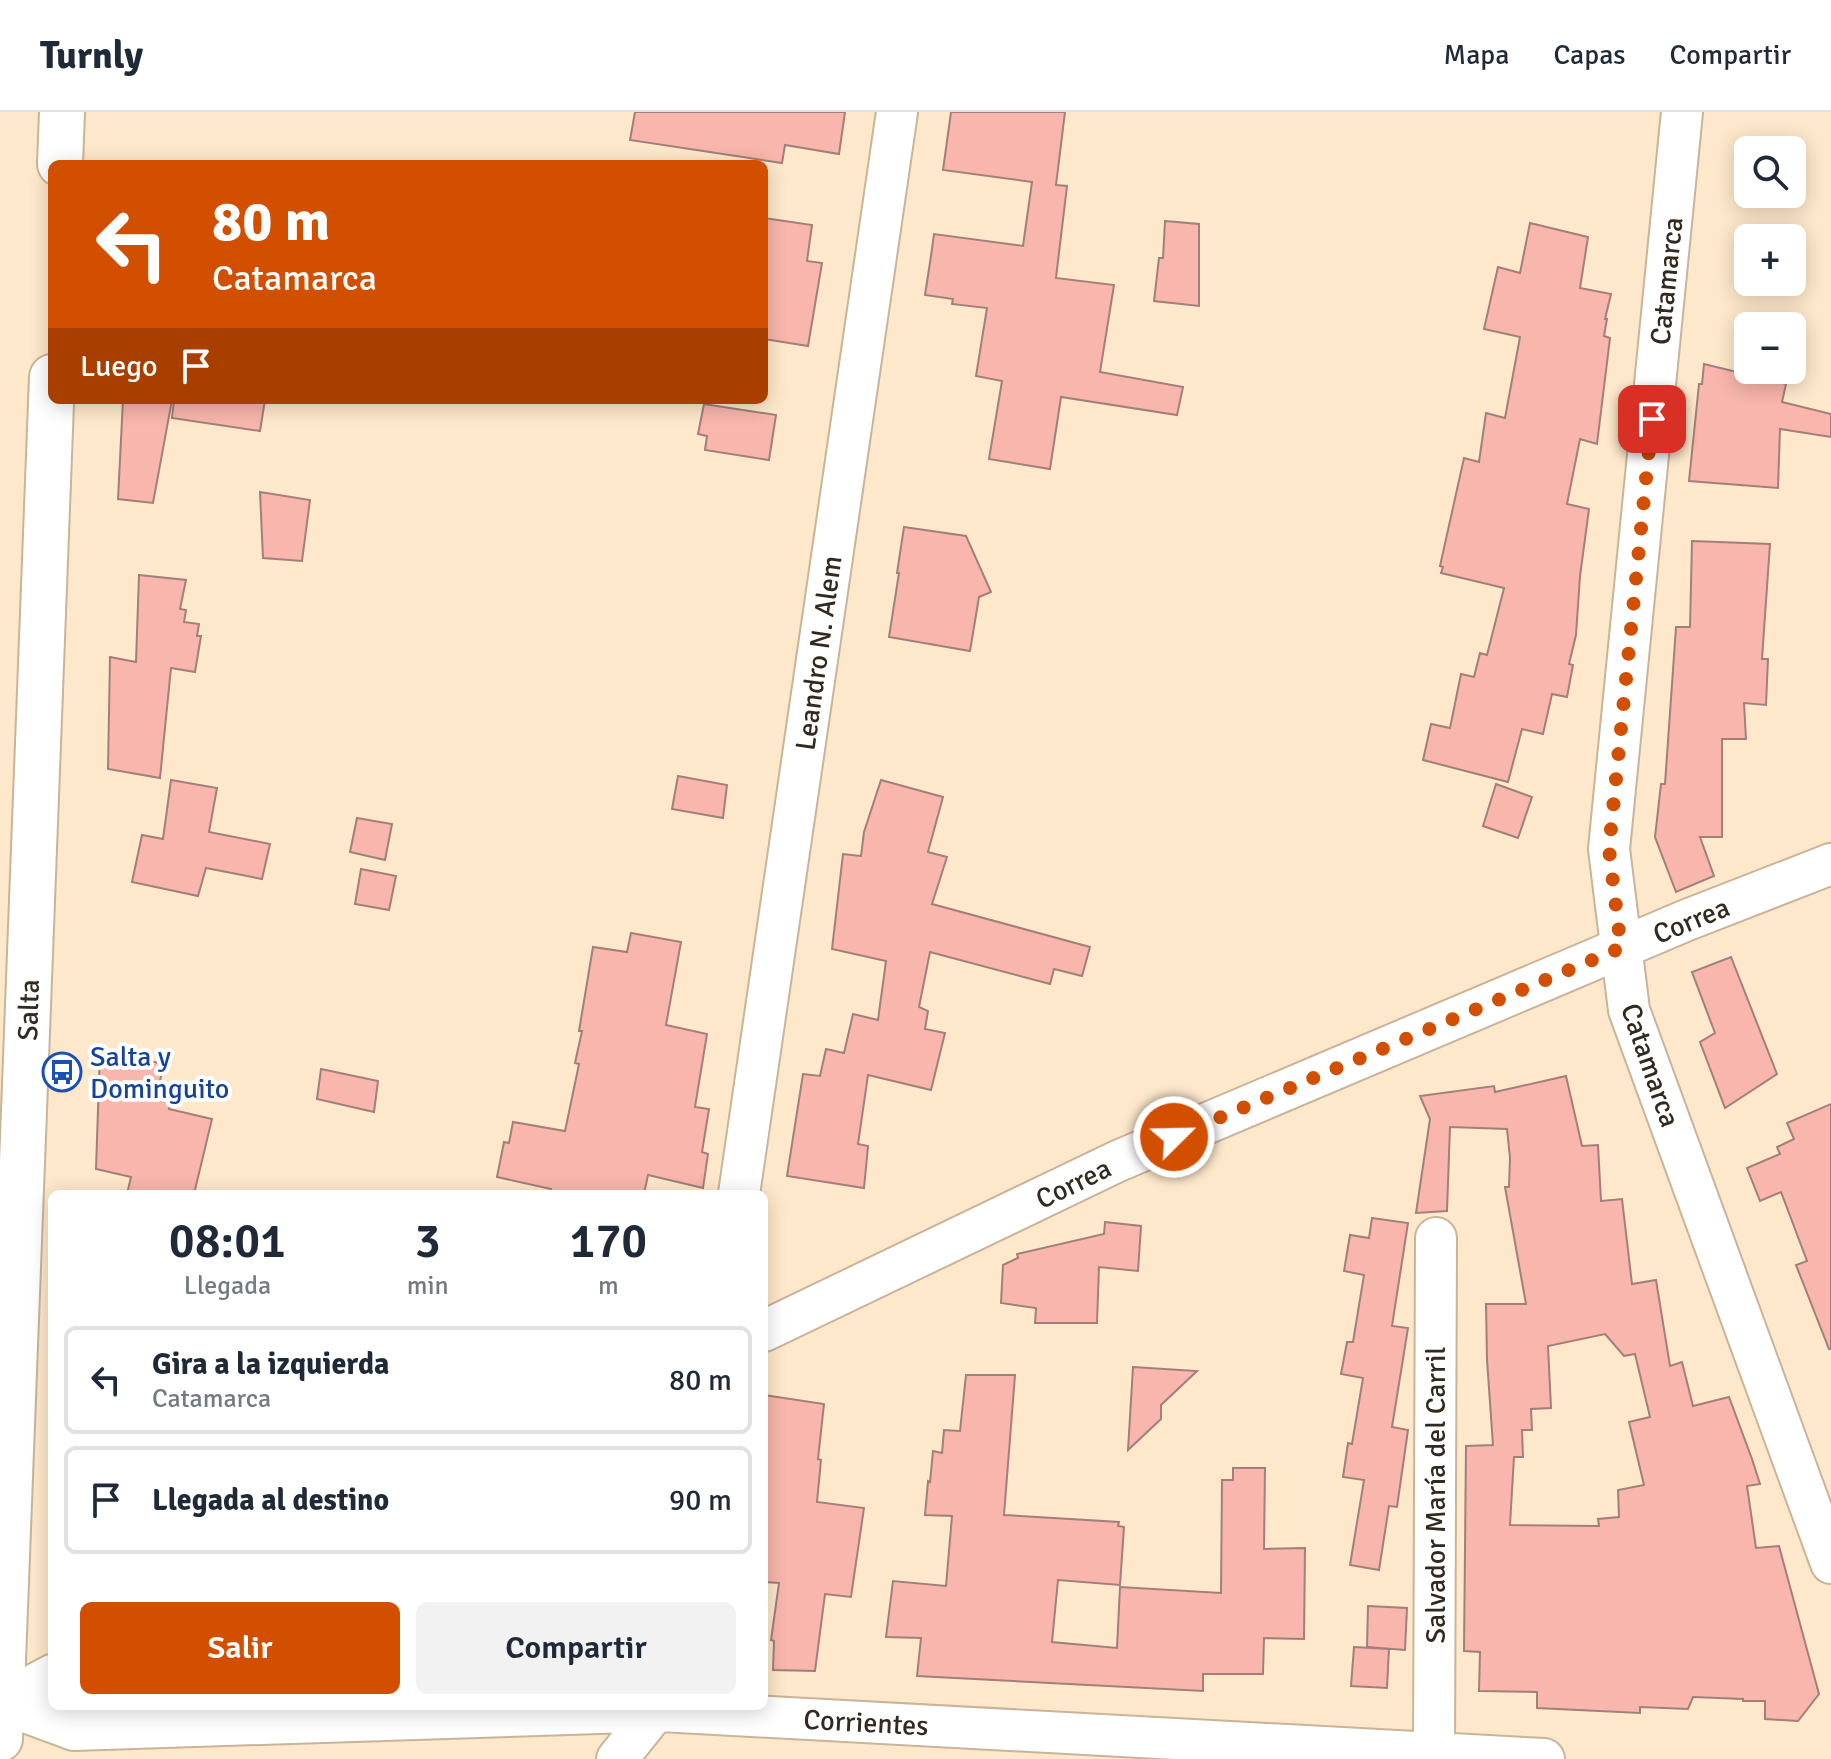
<!DOCTYPE html>
<html lang="es">
<head>
<meta charset="utf-8">
<style>
  :root { --surface:#fff; --page:#f2f2f3; --text:#1f2937; --muted:#747a83; --line:#e0e1e3; --accent:#d24f00 }
  body { margin:0; font-family:Signika,sans-serif; background:var(--page); color:var(--text); height:100vh; display:flex; flex-direction:column; font-size:30px; white-space:nowrap }
  * { box-sizing:border-box; margin:0 }
  p { font-size:26px; color:var(--muted) }
  .icon { flex:none; width:44px; height:44px; fill:none; stroke:currentColor; stroke-width:2; stroke-linecap:round; stroke-linejoin:round }
  .map { position:relative; flex:1; overflow:hidden }
  .panel { position:absolute; left:48px; top:1078px; width:720px; height:520px; display:flex; flex-direction:column; background:var(--surface); border-radius:12px; box-shadow:0 4px 20px #0003 }
  .panel>* { flex:none }
  .guide { position:absolute; left:48px; top:48px; width:720px; height:244px; border-radius:12px; box-shadow:0 4px 20px #0003; background:#d24f00; color:#fff; overflow:hidden }
  .tools { position:absolute; left:1734px; top:24px; display:grid; gap:16px }
  .tools a { display:grid; place-items:center; width:72px; height:72px; border-radius:12px; background:var(--surface); box-shadow:0 4px 20px #0003; font-size:40px }
  .pin { position:absolute; display:grid; place-items:center; width:68px; height:68px; color:#fff; margin:-34px; border-radius:16px; box-shadow:0 4px 12px #0006 }
  .me { position:absolute; width:88px; margin:-44px; rotate:67deg; stroke-linejoin:round; filter:drop-shadow(0 0 6px #0008) }
  .turn { display:flex; align-items:center; gap:28px; height:168px; padding:0 32px; font-size:36px }
  .turn .icon { width:104px; height:104px; stroke-width:2.5 }
  .turn b { display:block; font-size:56px; line-height:68px }
  .then { display:flex; align-items:center; height:76px; padding:0 32px; background:#0003; gap:16px; font-size:30px }
  .eta { display:flex; justify-content:space-evenly; align-items:center; height:136px; text-align:center }
  .eta b { font-size:48px; font-weight:600; line-height:56px }
  .cta { display:flex; gap:16px; margin-top:auto; padding:16px 32px }
  .cta a { flex:1; height:92px; border-radius:12px; background:var(--accent); color:#fff; font-size:32px; font-weight:600; line-height:92px; text-align:center }
  .cta a+a { background:var(--page); color:var(--text) }
  ul { padding:0; list-style:none }
  li { display:flex; align-items:center; gap:24px; height:108px; margin:0 16px 12px; padding:0 16px; border:4px solid var(--line); border-radius:12px }
  li div { flex:1 }
  li b { display:block; font-size:30px }
  li em { font-style:normal }
  header { display:flex; align-items:center; gap:48px; box-sizing:border-box; height:112px; padding:0 40px; background:var(--surface); border-bottom:2px solid var(--line) }
  header strong { font-size:38px }
  nav { display:flex; gap:44px; margin-inline-start:auto; font-size:28px }
  .map>svg:first-child { display:block }
  .building { fill:#f8b6ac; stroke:#a27f7a; stroke-width:2; fill-rule:evenodd }
  .lines { fill:none; stroke-linecap:round; stroke-linejoin:round }
  .street-casing { stroke:#c9b499; stroke-width:44 }
  .secondary-casing { stroke:#c9b499; stroke-width:48 }
  .street { stroke:#fff; stroke-width:40 }
  .secondary { stroke:#fff; stroke-width:44 }
  .route { stroke:#d24f00; stroke-width:14; stroke-dasharray:0 25.2 }
  .labels { text-anchor:middle; stroke-width:8; stroke-linejoin:round; paint-order:stroke }
  .street-label { font-size:28px; fill:#32291f; stroke:#fff }
  .transit-label { font-size:28px; fill:#164399; stroke:#fff; text-anchor:start }
</style>
</head>
<body>
<header>
<strong>Turnly</strong>
<nav><a>Mapa</a><a>Capas</a><a>Compartir</a></nav>
</header>
<div class="map">
<svg width="1831" height="1647" viewBox="0 0 1831 1647">
  <rect width="100%" height="100%" fill="#fee8cb"/>
  <path class="building" d="M635,0H845L839,42L785,33L782,51L630,28Z
    M951,0H1065L1056,73L1067,74L1056,166L1114,173L1100,260L1183,275L1177,303L1061,285L1050,357L989,347L1002,269L976,264L987,196L952,192L953,187L925,183L931,144L934,122L1023,134L1032,70L943,58Z
    M764,106L812,113L807,149L822,151L808,234L764,227Z
    M1165,109L1199,112V194L1154,189L1159,146H1163Z
    M1530,111L1588,125L1580,176L1611,182L1605,207H1607L1604,224L1610,226L1597,332L1580,327L1567,392L1589,397L1580,464L1576,523L1569,552L1573,553L1567,585L1552,582L1543,622L1522,617L1508,670L1423,648L1431,612L1450,616L1461,562L1474,565L1480,541L1487,543L1504,476L1441,461L1443,455L1440,454L1464,346L1479,350L1486,301L1505,306L1520,225L1484,217L1498,155L1520,161Z
    M1704,252L1786,272L1782,290L1831,302V325L1780,317L1778,376L1689,369L1699,272H1702Z
    M123,288H172L153,391L118,387Z
    M174,288H265L260,319L172,306Z
    M704,292L776,303L769,348L705,338L707,324L698,322Z
    M260,380L310,388L302,449L263,446Z
    M904,415L966,424L991,480L979,485L970,539L889,525L899,461H897Z
    M1692,429L1770,432L1762,547H1768L1766,593L1744,591L1746,627H1722V725H1700L1714,764L1676,780L1655,725L1661,672H1665L1676,515H1690Z
    M139,463L186,468L180,497L186,498L184,510L199,512L197,524H201L195,560L171,556L160,666L108,657L110,545L136,550Z
    M678,664L727,673L723,706L672,697Z
    M171,668L217,676L209,720L270,732L262,767L206,756L198,784L132,770L142,723L163,727Z
    M881,668L943,685L928,740L947,745L932,792L1090,835L1082,864L1054,857L1050,872L930,840L919,895L928,899L925,917L945,921L931,978L868,963L858,1032L868,1034L864,1076L787,1064L803,962L820,964L826,937L844,941L853,902L878,908L886,849L832,837L843,742L861,744L864,720Z
    M1496,672L1532,685L1518,726L1483,714Z
    M357,706L392,712L385,748L350,740Z
    M361,757L396,764L389,798L355,792Z
    M631,821L681,830L666,913L707,922L695,995L709,997L702,1040L708,1042L703,1076L648,1063L644,1082H550L551,1077L497,1065L504,1030L509,1031L513,1010L565,1019L579,952L575,951L582,919H579L593,835L627,840Z
    M1731,845L1777,962L1725,996L1700,930L1715,921L1692,860Z
    M100,938L164,952L158,977L173,981L169,997L212,1007L194,1082H127L131,1065L96,1057Z
    M321,957L378,969L374,1000L317,987Z
    M1566,964L1582,1034L1598,1033L1601,1089L1622,1087L1632,1172L1656,1168L1670,1254L1682,1250L1693,1294L1729,1285L1752,1347L1760,1372L1747,1374L1756,1436L1779,1434L1819,1582L1798,1609L1765,1607V1589H1743V1587L1693,1585L1688,1597L1640,1595V1601L1537,1596V1580L1479,1579L1480,1540L1464,1539L1466,1334L1493,1333L1487,1248L1486,1192H1526L1505,1075H1509L1510,1046L1507,1017L1450,1015L1447,1099L1416,1101L1430,1007L1420,984L1494,974L1495,980ZM1605,1222L1624,1244L1635,1242L1650,1305L1629,1310L1644,1373L1618,1378L1619,1405L1598,1407L1599,1414L1510,1413L1514,1345H1523L1522,1318H1532L1531,1297L1551,1296L1548,1234Z
    M1831,992V1237H1829L1796,1153L1807,1149L1781,1080L1760,1089L1747,1056L1780,1042L1777,1035L1794,1027L1787,1011Z
    M1372,1106L1408,1111L1392,1214L1408,1216L1392,1315L1408,1318L1397,1395L1389,1394L1379,1458L1350,1453L1364,1368L1343,1365L1348,1331L1352,1332L1363,1266L1341,1262L1347,1230H1353L1364,1163L1344,1159L1350,1123L1369,1126Z
    M1105,1110L1141,1114L1138,1159L1099,1155L1097,1211H1035L1036,1196L1001,1191L1003,1153L1018,1146L1017,1142L1104,1122Z
    M1133,1255L1197,1259L1161,1293V1307L1128,1338Z
    M966,1263H1015L1004,1403L1119,1410L1118,1414L1124,1415L1120,1473L1058,1468L1052,1530L1117,1536L1120,1475L1221,1481L1222,1368H1233V1356H1265L1264,1437L1305,1436L1304,1527L1264,1526L1263,1562H1203V1579L917,1564L921,1526L886,1525L893,1469L946,1474L952,1404L925,1403L928,1369L930,1370L933,1339L942,1341L944,1318L960,1319Z
    M764,1283L824,1292L818,1347L821,1348L817,1390L864,1396L851,1485L825,1482L815,1559L773,1558L774,1529L771,1528L779,1471L764,1470Z
    M1368,1494L1407,1496L1405,1538L1367,1535Z
    M1354,1535L1389,1537L1387,1576L1351,1574Z"/>
  <g class="lines">
    <defs>
      <path id="street" d="M1682,0L1609,737L1629,898L1831,1451
        M739,1082L897,0
        M764,1219L1118,1049L1687,808L1831,752
        M0,1591L52,1563
        M1,1591L74,1618L661,1599L1544,1647
        M1434,1641L1436,1126
        M617,1647L649,1607L652,1594"/>
      <path id="secondary" d="M60,52L62,0
        M0,1627L52,265"/>
    </defs>
    <use href="#street" class="street-casing"/>
    <use href="#secondary" class="secondary-casing"/>
    <use href="#street" class="street"/>
    <use href="#secondary" class="secondary"/>
  </g>
  <g class="lines">
    <path class="route" d="M1174,1025L1621,836L1609,737L1652,307"/>
  </g>
  <defs>
    <symbol id="bus-ring" viewBox="-11 -11 22 22"><circle r="9.5" fill="#fff" stroke="#1a4fb4" stroke-width="1.5"/><path d="M-5-6H5V4H4V6H2V4H-2V6H-4V4H-5ZM-3.5-4V0h7V-4ZM-3.5 1.2v1.5H-2V1.2ZM2 1.2v1.5H3.5V1.2Z" fill="#1a4fb4"/></symbol>
  </defs>
  <g fill-rule="evenodd">
    <use href="#bus-ring" x="40" y="938" width="44" height="44"/>
  </g>
  <g class="labels">
    <g class="street-label">
      <text transform="translate(1666 169) rotate(-84)" y="10">Catamarca</text>
      <text transform="translate(818 541) rotate(-82)" y="10">Leandro N. Alem</text>
      <text transform="translate(1691 808) rotate(-22)" y="10">Correa</text>
      <text transform="translate(28 898) rotate(-88)" y="10">Salta</text>
      <text transform="translate(1651 953) rotate(71)" y="10">Catamarca</text>
      <text transform="translate(1073 1071) rotate(-26)" y="10">Correa</text>
      <text transform="translate(1435 1383) rotate(-90)" y="10">Salvador María del Carril</text>
      <text transform="translate(866 1610) rotate(3)" y="10">Corrientes</text>
    </g>
    <g class="transit-label">
      <text x="90" y="954">Salta y<tspan x="90" dy="32">Dominguito</tspan></text>
    </g>
  </g>
</svg>
<div class="tools">
<a><svg class="icon" aria-label="search" viewBox="0 0 24 24"><circle cx="10" cy="10" r="6"/><path d="M15 15l6 6"/></svg></a>
<a>+</a>
<a>−</a>
</div>
<div class="pin" style="left:1652px;top:307px;background:#d93025"><svg class="icon" aria-label="arrive" viewBox="0 0 24 24"><path d="M6 21V4h12l-3 4 3 4H6"/></svg></div>
<svg class="me" style="left:1174px;top:1025px" viewBox="-20 -20 40 40"><circle r="17" fill="#d24f00" stroke="#fff" stroke-width="3"/><path d="M0-11L8 9 0 5-8 9z" fill="#fff"/></svg>
<div class="guide">
<div class="turn"><svg class="icon" aria-label="left" viewBox="0 0 24 24"><path d="M17 20v-9H6M10 6l-5 5 5 5"/></svg><div><b>80 m</b>Catamarca</div></div>
<div class="then">Luego<svg class="icon" aria-label="arrive" viewBox="0 0 24 24"><path d="M6 21V4h12l-3 4 3 4H6"/></svg></div>
</div>
<section class="panel">
<div class="eta">
<div><b>08:01</b><p>Llegada</p></div>
<div><b>3</b><p>min</p></div>
<div><b>170</b><p>m</p></div>
</div>
<ul>
<li><svg class="icon" aria-label="left" viewBox="0 0 24 24"><path d="M17 20v-9H6M10 6l-5 5 5 5"/></svg><div><b>Gira a la izquierda</b><p>Catamarca</p></div><em>80 m</em></li>
<li><svg class="icon" aria-label="arrive" viewBox="0 0 24 24"><path d="M6 21V4h12l-3 4 3 4H6"/></svg><div><b>Llegada al destino</b></div><em>90 m</em></li>
</ul>
<div class="cta"><a>Salir</a><a>Compartir</a></div>
</section>
</div>
</body>
</html>
